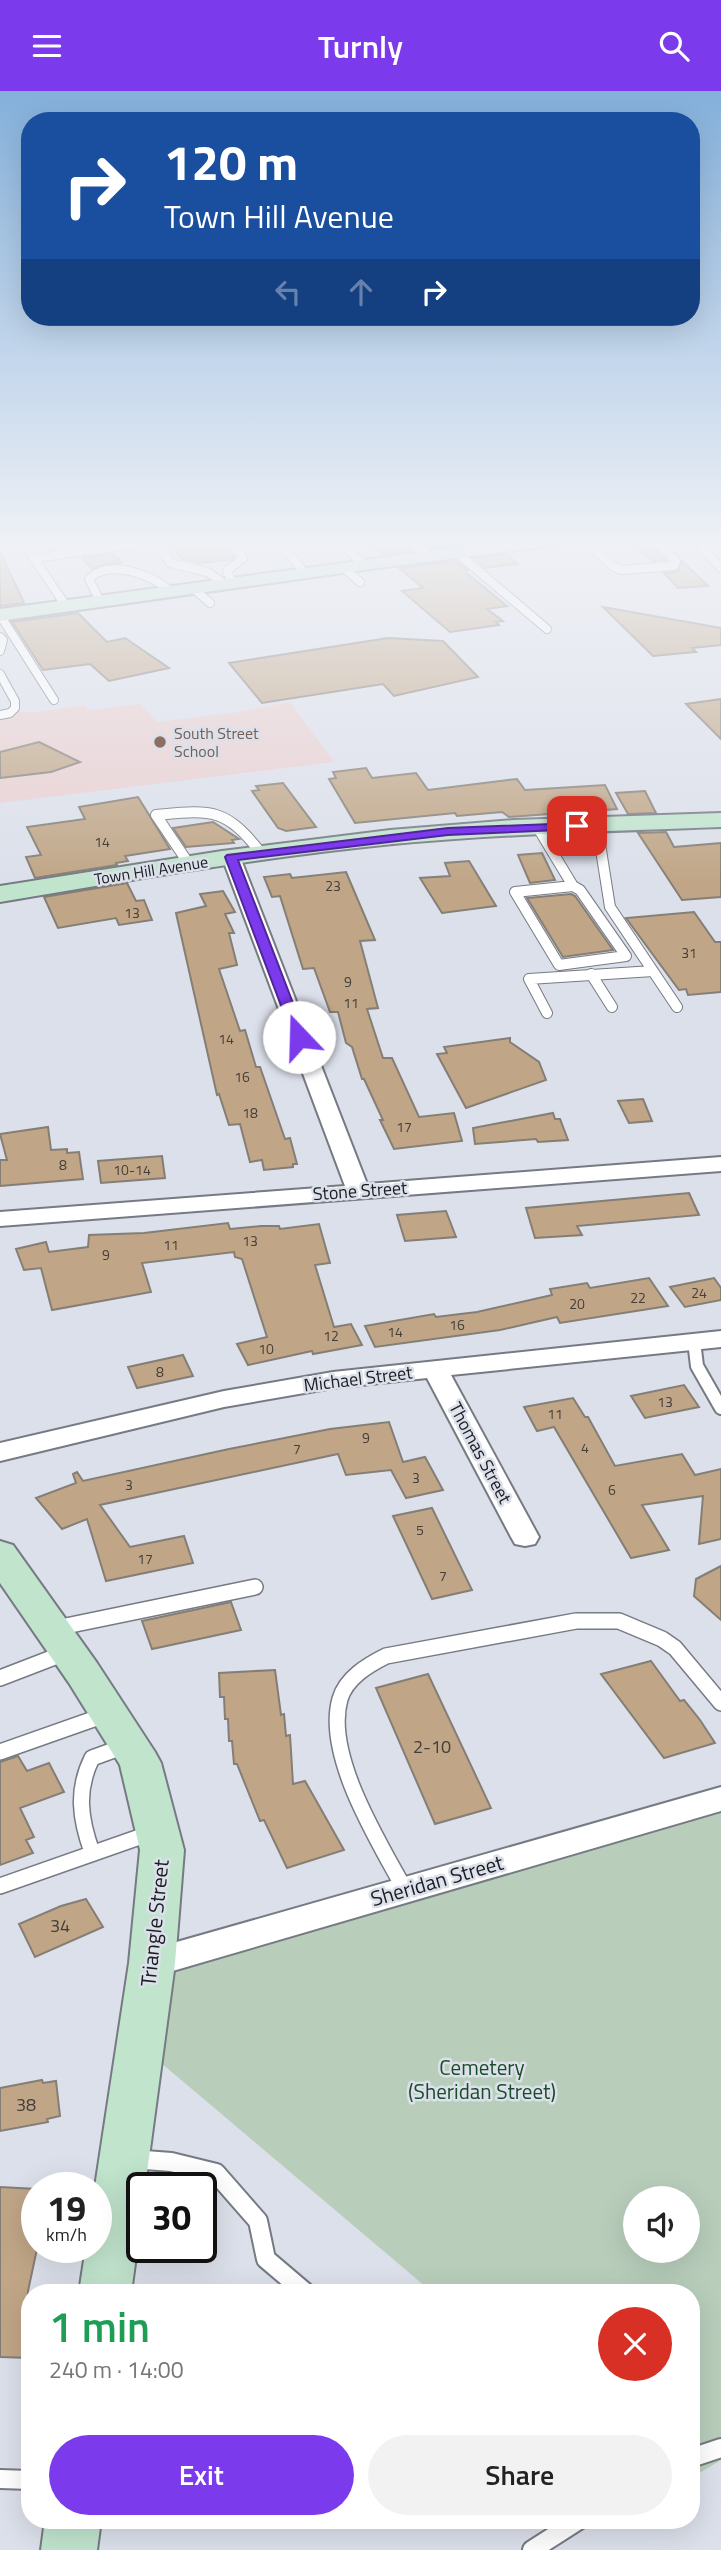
<!DOCTYPE html>
<html lang="en">
<head>
<meta charset="utf-8">
<style>
  :root { --surface:#fff; --page:#f2f2f2; --text:#222; --muted:#767676; --accent:#7c3aed }
  body { margin:0; font-family:"Titillium Web",sans-serif; background:var(--page); color:var(--text); height:100vh; display:flex; flex-direction:column; font-size:26px; white-space:nowrap }
  * { box-sizing:border-box; margin:0 }
  p { font-size:23px; color:var(--muted) }
  .icon { flex:none; width:38px; height:38px; fill:none; stroke:currentColor; stroke-width:2; stroke-linecap:round; stroke-linejoin:round }
  .map { position:relative; flex:1; overflow:hidden }
  .details { position:absolute; left:21px; top:2193px; width:679px; height:245px; display:flex; flex-direction:column; background:var(--surface); border-radius:28px; box-shadow:0 7px 28px #0002 }
  .details>* { flex:none }
  .banner { position:absolute; left:21px; top:21px; width:679px; height:214px; border-radius:28px; box-shadow:0 7px 28px #0002; background:#1a4fa0; color:#fff; overflow:hidden }
  .tools { position:absolute; left:623px; top:2095px; display:grid; gap:14px }
  .tools a { display:grid; place-items:center; width:77px; height:77px; border-radius:50%; background:var(--surface); box-shadow:0 7px 28px #0002; font-size:35px }
  .speed { position:absolute; left:21px; top:2081px; display:flex; gap:14px; font-size:35px; font-weight:700; text-align:center }
  .speed>* { display:grid; place-content:center; width:91px; height:91px; border-radius:50%; background:var(--surface); box-shadow:0 7px 28px #0002; line-height:1 }
  .speed small { font-size:18px; font-weight:400 }
  .speed .limit { border:4px solid #111; border-radius:10px; background:#fff; color:#111 }
  .pin { position:absolute; display:grid; place-items:center; width:60px; height:60px; color:#fff; margin:-30px; border-radius:14px; box-shadow:0 4px 10px #0006 }
  .me { position:absolute; width:77px; margin:-38px; rotate:339deg; stroke-linejoin:round; filter:drop-shadow(0 0 5px #0008) }
  .turn { display:flex; align-items:center; gap:24px; height:147px; padding:0 28px; font-size:32px }
  .turn .icon { width:91px; height:91px; stroke-width:2.5 }
  .turn b { display:block; font-size:49px; line-height:60px }
  .lanes { display:flex; align-items:center; height:66px; padding:0 28px; background:#0003; justify-content:center; gap:35px; direction:ltr }
  .lanes .off { opacity:.35 }
  .round { display:grid; place-items:center; flex:none; width:74px; height:74px; border-radius:37px; background:var(--page) }
  .summary { display:flex; align-items:center; justify-content:space-between; height:119px; padding:0 28px }
  h1 { font-size:42px; font-weight:600; line-height:52px; color:#1e9e55 }
  .action { display:flex; gap:14px; margin-top:auto; padding:14px 28px }
  .action a { flex:1; height:80px; border-radius:42px; background:var(--accent); color:#fff; font-size:28px; font-weight:600; line-height:80px; text-align:center }
  .action a+a { background:var(--page); color:var(--text) }
  header { display:flex; justify-content:space-between; align-items:center; height:91px; padding:0 28px; background:var(--accent); color:#fff; font-size:32px; font-weight:600 }
  .map>svg:first-child { display:block }
  .education { fill:#e9cfd0 }
  .green { fill:#b8cebb; fill-rule:evenodd }
  .building { fill:#c0a687; stroke:#857e76; stroke-width:2 }
  .lines { fill:none; stroke-linecap:round; stroke-linejoin:round }
  .lane-far4-casing { stroke:#767a83; stroke-width:10 }
  .lane-far3-casing { stroke:#767a83; stroke-width:12 }
  .lane-far2-casing { stroke:#767a83; stroke-width:16 }
  .lane-far1-casing { stroke:#767a83; stroke-width:18 }
  .lane-casing { stroke:#767a83; stroke-width:22 }
  .street-casing { stroke:#767a83; stroke-width:4 }
  .secondary-casing { stroke:#767a83; stroke-width:4 }
  .lane-far4 { stroke:#fff; stroke-width:8 }
  .lane-far3 { stroke:#fff; stroke-width:10 }
  .lane-far2 { stroke:#fff; stroke-width:12 }
  .lane-far1 { stroke:#fff; stroke-width:15 }
  .lane { stroke:#fff; stroke-width:18 }
  .street { fill:#fff; fill-rule:evenodd }
  .secondary { fill:#c1e4cd; fill-rule:evenodd }
  .route { fill:#7c3aed; stroke:#51269a; stroke-width:2 }
  .education-dot { fill:#8d6e63; stroke:#dce0ea; stroke-width:2.5 }
  .labels { text-anchor:middle; stroke-width:5; stroke-linejoin:round; paint-order:stroke }
  .number-label { font-size:14px; fill:#443e3a }
  .far-education-label { font-size:16px; fill:#785e54; stroke:#dce0ea; text-anchor:start }
  .far-street-label { font-size:16px; fill:#1a1c20; stroke:#dce0ea }
  .street-label { font-size:18px; fill:#1a1c20; stroke:#dce0ea }
  .near-number-label { font-size:18px; fill:#443e3a }
  .near-street-label { font-size:21px; fill:#1a1c20; stroke:#dce0ea }
  .near-park-label { font-size:21px; fill:#194d28; stroke:#dce0ea }
</style>
</head>
<body>
<header><svg class="icon" aria-label="menu" viewBox="0 0 24 24"><path d="M4 6h16M4 12h16M4 18h16"/></svg>Turnly<svg class="icon" aria-label="search" viewBox="0 0 24 24"><circle cx="10" cy="10" r="6"/><path d="M15 15l6 6"/></svg></header>
<div class="map">
<svg width="721" height="2459" viewBox="0 0 721 2459">
  <rect width="100%" height="100%" fill="#dce0ea"/>
  <path class="education" d="M290,611L334,671L0,712V620L36,621L85,614L88,619L141,613L156,631L232,622Z"/>
  <path class="green" d="M721,1711V2369L691,2387V2202L432,2201L154,1966L165,1869ZM635,2107H688V2160H635Z"/>
  <path class="building" d="M167,448H222L234,466L230,469L199,472L182,468Z
    M364,448H403L412,460L384,464Z
    M418,448H458L461,454L429,458Z
    M649,452V453L666,469L652,470L635,453Z
    M0,460L24,512L0,515Z
    M112,462L122,472L106,473L92,478L82,467Z
    M506,463L518,473L485,477L474,467Z
    M456,470L468,479L464,480L507,515L487,518L503,530L496,531L499,534L450,541L402,500L423,497L399,477Z
    M682,470L708,495L678,497L664,482L677,481Z
    M603,516L721,537V554L692,557L696,561L653,565Z
    M78,522L107,551L125,547L169,577L109,590L90,573L43,579L12,531Z
    M388,547L443,550L478,586L394,605L383,593L262,612L229,572Z
    M721,608V648L686,613Z
    M39,651L80,671L51,681L0,687V661Z
    M366,677L372,687L416,682L428,699L517,688L525,699L605,694L617,718L509,726L502,721L457,725L455,722L355,732L329,688L336,687L333,681Z
    M283,692L316,736L286,740L278,737L252,700L259,699L256,695Z
    M645,700L656,722L628,723L616,702Z
    M138,706L170,758L125,765L128,770L116,772L117,774L35,787L26,766L41,764L27,736L85,728L79,716Z
    M213,731L239,748L232,749L234,752L186,756L173,737Z
    M666,741L674,756L721,752V806L682,809L638,742Z
    M542,762L555,789L530,792L518,764Z
    M469,770L496,815L442,822L420,787L450,785L445,772Z
    M346,781L375,849L360,850L378,917L367,918L383,967H392L419,1026L454,1022L462,1050L394,1058L380,1029H383L364,988H362L352,956L346,952L338,921H330L314,877L303,878L280,805L272,806L264,786L290,783L292,787Z
    M127,792L136,810L144,809L152,829L119,834L116,827L58,837L44,806Z
    M223,800L235,821L225,823L234,842H229L237,874L219,878L240,940L245,939L256,976H260L285,1048L290,1047L297,1073H293V1076L264,1079L262,1069L250,1071L240,1033L229,1034L219,1003L217,1004L176,822L206,815L200,803Z
    M571,803L575,805L613,859L563,866L527,807Z
    M694,821L715,851H721V901L688,904L686,898L679,899L626,827Z
    M510,947V951L539,971L546,989L466,1017L437,963L447,962L444,956Z
    M643,1008L652,1030L629,1032L618,1010Z
    M553,1022L555,1028H560L568,1049L538,1051L536,1048L475,1053L473,1037Z
    M48,1036L51,1059L67,1058V1062L79,1061L83,1088L0,1095V1069H7L0,1043Z
    M162,1065L165,1087L101,1092L98,1070Z
    M689,1102L699,1124L577,1135L582,1144L535,1147L526,1117Z
    M446,1120L456,1146L405,1150L397,1124Z
    M228,1132L230,1138L261,1135H279L280,1138L319,1133L330,1172L315,1174L334,1236L351,1233L362,1254L313,1263L312,1260L248,1274L237,1253L267,1246L242,1168L235,1166L234,1161L142,1172L151,1201L52,1219L41,1177L24,1179L16,1158L46,1151L49,1161L88,1156L89,1144L144,1142Z
    M649,1187L668,1215L560,1232L557,1226L500,1239L375,1256L365,1235L434,1223L436,1226L477,1221L552,1204L550,1198L587,1192L590,1197Z
    M714,1187L721,1197V1209L685,1216L670,1196Z
    M183,1264L193,1285L137,1297L128,1276Z
    M684,1294L699,1316L645,1327L631,1305Z
    M573,1307L585,1326H588L615,1375L682,1363L695,1384L721,1378V1448L699,1453L703,1405L642,1414L669,1459L631,1467L554,1336L537,1340L524,1316Z
    M389,1331L403,1371L425,1366L443,1399L406,1407L391,1379L346,1384L338,1363L100,1414L130,1456L184,1445L193,1472L106,1490L87,1428L62,1438L36,1407L76,1392L73,1383L77,1381L83,1390L229,1358L330,1338Z
    M432,1417L449,1452L472,1499L432,1508L393,1425Z
    M721,1475V1529L694,1505L696,1488Z
    M231,1511L241,1539L152,1558L142,1530Z
    M651,1570L680,1610L684,1609L700,1629L715,1652L664,1667L601,1583Z
    M275,1579L281,1624L284,1623L286,1645L290,1644L293,1693L305,1690L344,1759L287,1777L264,1729L260,1730L237,1673H234L232,1650H229L228,1628H225L224,1606H220L219,1582Z
    M428,1583L491,1717L435,1733L376,1597Z
    M18,1665L27,1680L49,1672L64,1701L20,1717L34,1746L26,1749L33,1762L0,1774V1671Z
    M86,1808L103,1836L35,1866L19,1833L61,1815Z
    M42,1989L43,1992L56,1990L60,2025L47,2028L48,2031L0,2040V1997Z
    M0,2096L37,2098V2158L28,2200L30,2267L0,2266Z"/>
  <g class="lines">
    <defs>
      <path id="lane-far4" d="M21,448L66,515
        M157,448L170,472L207,481L224,492
        M230,448L243,467L227,480L232,491
        M277,448L304,481
        M338,448L362,473
        M409,448L427,465
        M464,448L477,459
        M584,448L612,475L621,479L674,475L676,470L654,448
        M693,448L721,477
        M717,448L721,452
        M456,461L547,538
        M35,467L139,452
        M343,476L360,491
        M193,497L210,512
        M100,510L89,488C109,468 152,483 170,500
        M0,524L54,609
        M0,546L3,549L0,560
        M0,583L15,610V617L10,622L0,624"/>
      <path id="lane-far3" d="M597,734L610,816L677,916
        M538,737L573,795
        M189,773L156,724C211,719 225,716 261,762
        M573,795L580,799L626,865L559,874L515,801Z
        M591,883L612,916
        M547,922L529,888L653,880"/>
      <path id="lane-far2" d="M694,1250L697,1275L721,1317"/>
      <path id="lane-far1" d="M56,1537L255,1496
        M0,1587L65,1562
        M0,1661L105,1624
        M92,1761C80,1728 76,1699 92,1667L125,1655
        M0,1795L151,1742
        M405,1799C379,1751 324,1664 340,1608C346,1587 368,1574 386,1565L576,1530H619L662,1548L675,1557L721,1612"/>
      <path id="lane" d="M132,2068L171,2071L216,2082L258,2130L266,2168L306,2202
        M691,2367L721,2357
        M0,2388L30,2389
        M532,2459L579,2429"/>
      <path id="street" d="M231,761L240,766L367,1093L721,1066V1080L0,1135V1121L345,1095L222,766Z
        M721,1240V1256L451,1284L539,1446L535,1453L525,1455L515,1453L511,1446L427,1287L333,1297L224,1316L0,1370V1352L224,1300L333,1281Z
        M721,1696V1720L152,1886L140,1882L135,1872L140,1862L152,1858Z"/>
      <path id="secondary" d="M524,448H574L565,453L378,477L0,530V518Z
        M721,722V736C611,740 502,743 393,753C261,766 131,789 0,811V795L222,760L390,739L514,729Z
        M0,1450L13,1454L97,1572L155,1661L161,1672L184,1759L175,1872L145,2096H142V2121L131,2202H79L86,2156H96L95,2096L129,1872L140,1759L120,1674L69,1592L0,1492Z
        M45,2429H101L97,2459H41Z"/>
    </defs>
    <use href="#lane-far4" class="lane-far4-casing"/>
    <use href="#lane-far3" class="lane-far3-casing"/>
    <use href="#lane-far2" class="lane-far2-casing"/>
    <use href="#lane-far1" class="lane-far1-casing"/>
    <use href="#lane" class="lane-casing"/>
    <use href="#street" class="street-casing"/>
    <use href="#secondary" class="secondary-casing"/>
    <use href="#lane-far4" class="lane-far4"/>
    <use href="#lane-far3" class="lane-far3"/>
    <use href="#lane-far2" class="lane-far2"/>
    <use href="#lane-far1" class="lane-far1"/>
    <use href="#lane" class="lane"/>
    <use href="#street" class="street"/>
    <use href="#secondary" class="secondary"/>
  </g>
  <linearGradient id="sky" x2="0" y2="1"><stop stop-color="#84b0db"/><stop offset="0.57" stop-color="#eff1f6"/><stop offset="1" stop-color="#eff1f6" stop-opacity="0"/></linearGradient>
  <rect width="721" height="792" fill="url(#sky)"/>
  <path class="route" d="M577,732L583,735L581,738L448,744L238,769L306,946L299,950L294,949L225,766L227,764L448,737Z"/>
  <circle class="education-dot" cx="160" cy="651" r="7"/>
  <g class="labels">
    <g class="number-label">
      <text x="102" y="756">14</text>
      <text x="333" y="800">23</text>
      <text x="132" y="827">13</text>
      <text x="689" y="867">31</text>
      <text x="348" y="896">9</text>
      <text x="351" y="917">11</text>
      <text x="226" y="953">14</text>
      <text x="242" y="991">16</text>
      <text x="250" y="1027">18</text>
      <text x="404" y="1041">17</text>
      <text x="63" y="1079">8</text>
      <text x="132" y="1084">10-14</text>
      <text x="250" y="1155">13</text>
      <text x="171" y="1159">11</text>
      <text x="106" y="1169">9</text>
      <text x="699" y="1207">24</text>
      <text x="638" y="1212">22</text>
      <text x="577" y="1218">20</text>
      <text x="457" y="1239">16</text>
      <text x="395" y="1246">14</text>
      <text x="331" y="1250">12</text>
      <text x="266" y="1263">10</text>
      <text x="160" y="1286">8</text>
      <text x="665" y="1316">13</text>
      <text x="555" y="1328">11</text>
      <text x="366" y="1352">9</text>
      <text x="585" y="1362">4</text>
      <text x="297" y="1363">7</text>
      <text x="416" y="1392">3</text>
      <text x="129" y="1399">3</text>
      <text x="612" y="1404">6</text>
      <text x="420" y="1444">5</text>
      <text x="145" y="1473">17</text>
      <text x="443" y="1490">7</text>
    </g>
    <g class="far-education-label">
      <text x="174" y="648">South Street<tspan x="174" dy="18">School</tspan></text>
    </g>
    <g class="far-street-label">
      <text transform="translate(151 779) rotate(-9)" y="6">Town Hill Avenue</text>
    </g>
    <g class="street-label">
      <text transform="translate(360 1100) rotate(-4)" y="6">Stone Street</text>
      <text transform="translate(358 1288) rotate(-7)" y="6">Michael Street</text>
      <text transform="translate(480 1362) rotate(62)" y="6">Thomas Street</text>
    </g>
    <g class="near-number-label">
      <text x="432" y="1662">2-10</text>
      <text x="60" y="1841">34</text>
      <text x="26" y="2020">38</text>
    </g>
    <g class="near-street-label">
      <text transform="translate(437 1790) rotate(-16)" y="7">Sheridan Street</text>
      <text transform="translate(155 1832) rotate(-84)" y="7">Triangle Street</text>
    </g>
    <g class="near-park-label">
      <text x="482" y="1984">Cemetery<tspan x="482" dy="24">(Sheridan Street)</tspan></text>
    </g>
  </g>
</svg>
<div class="tools">
<a><svg class="icon" aria-label="sound" viewBox="0 0 24 24"><path d="M4 9h4l5-4v14l-5-4H4zM17 9q2 3 0 6"/></svg></a>
</div>
<div class="speed"><div>19<small>km/h</small></div><div class="limit">30</div></div>
<div class="pin" style="left:577px;top:735px;background:#d93025"><svg class="icon" aria-label="arrive" viewBox="0 0 24 24"><path d="M6 21V4h12l-3 4 3 4H6"/></svg></div>
<svg class="me" style="left:299px;top:946px" viewBox="-20 -20 40 40"><circle r="19" fill="#fff"/><path d="M0-13L10 11 0 6-10 11z" fill="#7c3aed"/></svg>
<div class="banner">
<div class="turn"><svg class="icon" aria-label="right" viewBox="0 0 24 24"><path d="M7 20v-9h11M14 6l5 5-5 5"/></svg><div><b>120 m</b>Town Hill Avenue</div></div>
<div class="lanes"><svg class="icon off" aria-label="left" viewBox="0 0 24 24"><path d="M17 20v-9H6M10 6l-5 5 5 5"/></svg><svg class="icon off" aria-label="ahead" viewBox="0 0 24 24"><path d="M12 20V5M6 11l6-6 6 6"/></svg><svg class="icon" aria-label="right" viewBox="0 0 24 24"><path d="M7 20v-9h11M14 6l5 5-5 5"/></svg></div>
</div>
<section class="details">
<div class="summary"><div><h1>1 min</h1><p>240 m · 14:00</p></div><a class="round" style="background:#d93025;color:#fff"><svg class="icon" aria-label="close" viewBox="0 0 24 24"><path d="M6 6l12 12M18 6L6 18"/></svg></a></div>
<div class="action"><a>Exit</a><a>Share</a></div>
</section>
</div>
</body>
</html>
